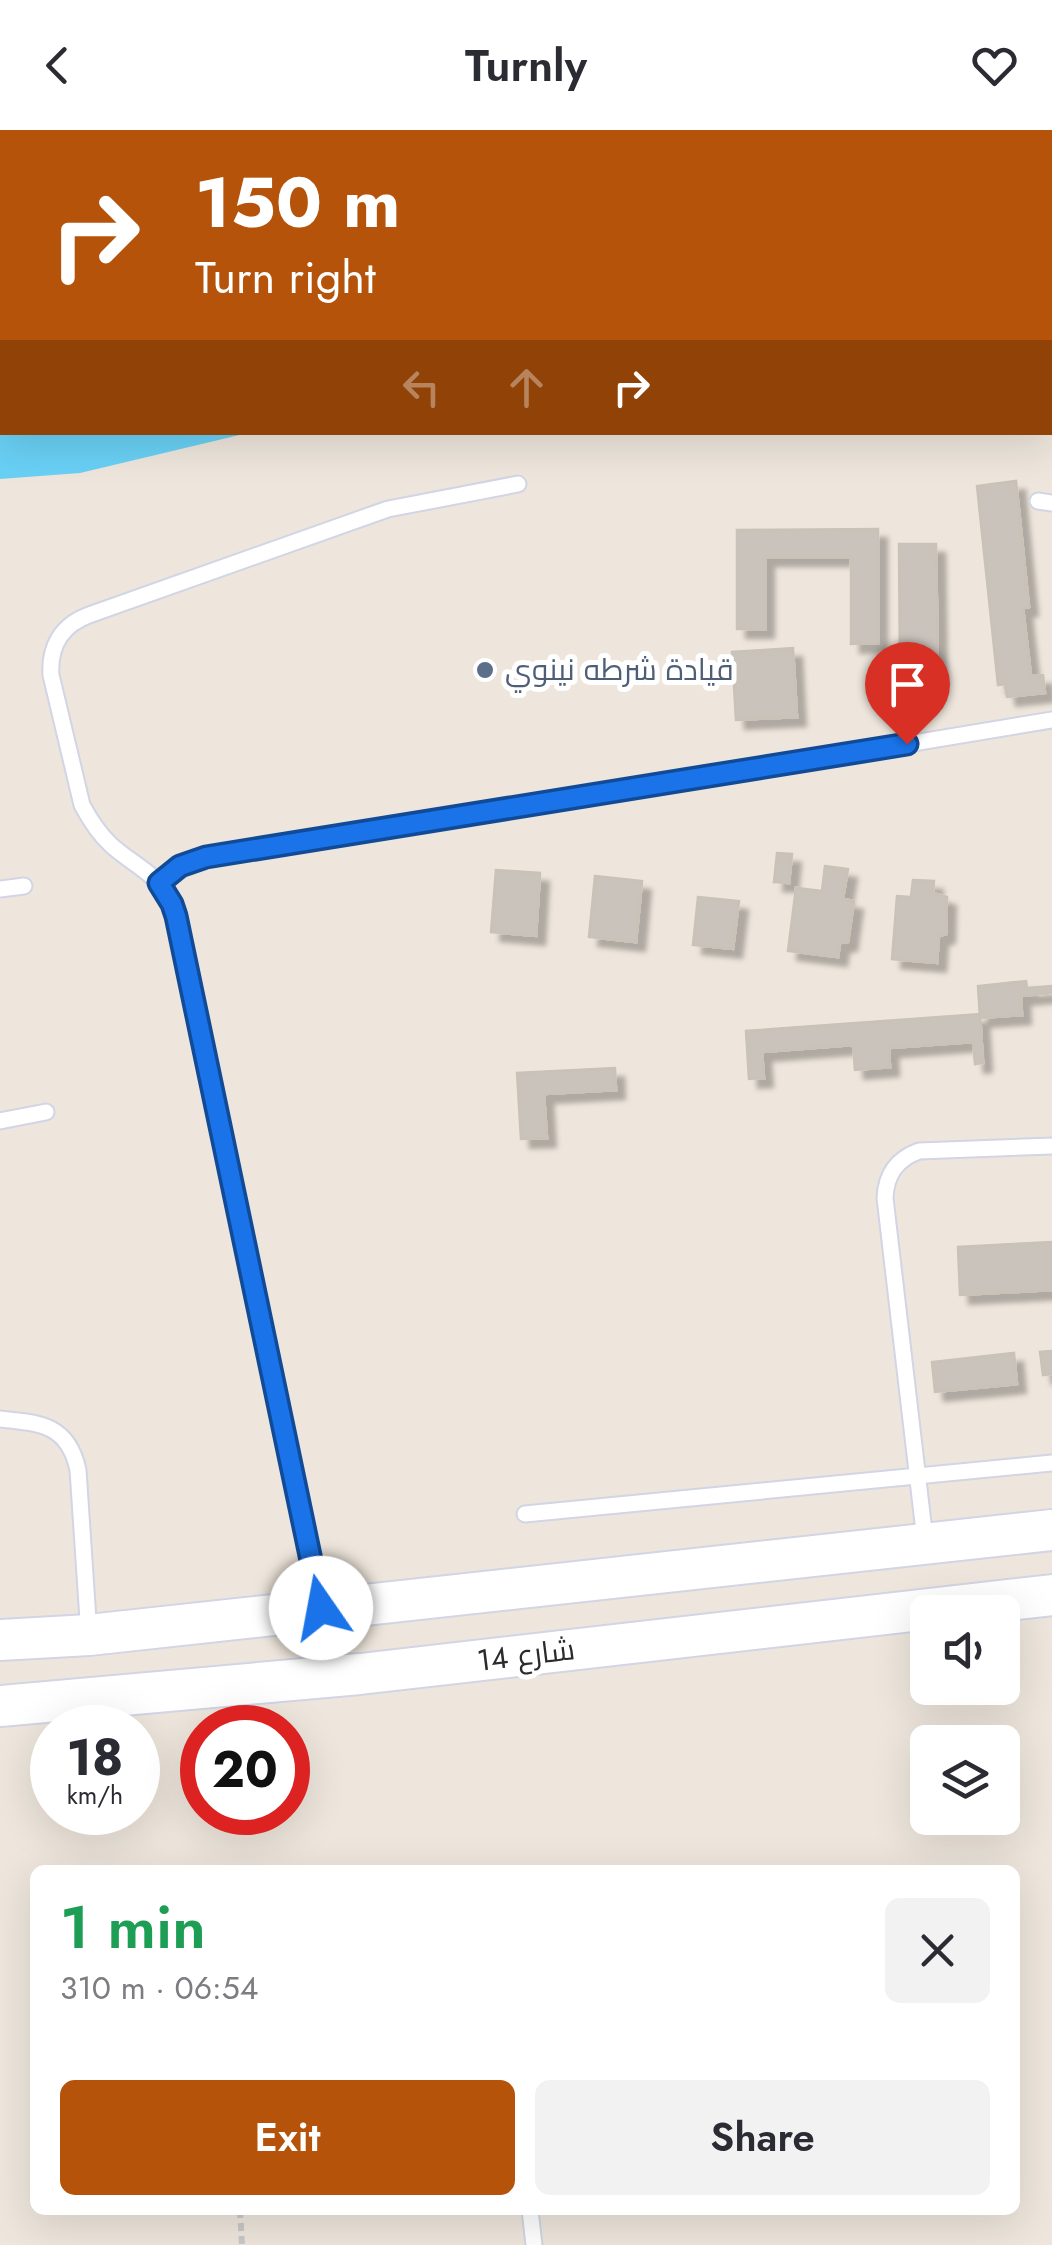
<!DOCTYPE html>
<html lang="en">
<head>
<meta charset="utf-8">
<style>
  :root { --surface:#fff; --page:#f2f2f3; --text:#2b2b33; --muted:#7c7c81; --accent:#b45309 }
  body { margin:0; font-family:Jost,Cairo,sans-serif; background:var(--page); color:var(--text); height:100vh; display:flex; flex-direction:column; font-size:38px; white-space:nowrap }
  * { box-sizing:border-box; margin:0 }
  p { font-size:32px; color:var(--muted) }
  .icon { flex:none; width:55px; height:55px; fill:none; stroke:currentColor; stroke-width:2; stroke-linecap:round; stroke-linejoin:round }
  .map { position:relative; flex:1; overflow:hidden }
  .drawer { position:absolute; left:30px; top:1735px; width:990px; height:350px; display:flex; flex-direction:column; background:var(--surface); border-radius:15px; box-shadow:0 10px 40px #0002 }
  .drawer>* { flex:none }
  .guide { position:absolute; left:0px; top:0px; width:1052px; height:305px; box-shadow:0 10px 40px #0002; background:#b45309; color:#fff; overflow:hidden }
  .tools { position:absolute; left:910px; top:1465px; display:grid; gap:20px }
  .tools a { display:grid; place-items:center; width:110px; height:110px; border-radius:15px; background:var(--surface); box-shadow:0 10px 40px #0002; font-size:50px }
  .speed { position:absolute; left:30px; top:1575px; display:flex; gap:20px; font-size:50px; font-weight:700; text-align:center }
  .speed>* { display:grid; place-content:center; width:130px; height:130px; border-radius:50%; background:var(--surface); box-shadow:0 10px 40px #0002; line-height:1 }
  .speed small { font-size:25px; font-weight:400 }
  .speed .limit { border:15px solid #d22; background:#fff; color:#111 }
  .pin { position:absolute; display:grid; place-items:center; width:85px; height:85px; color:#fff; margin:-102px -42px; border-radius:50% 50% 50% 0; rotate:-45deg; box-shadow:0 0 10px #0007 }
  .pin .icon { rotate:45deg }
  .me { position:absolute; width:110px; margin:-55px; rotate:348deg; stroke-linejoin:round; filter:drop-shadow(0 0 8px #0008) }
  .turn { display:flex; align-items:center; gap:35px; height:210px; padding:0 30px; font-size:45px }
  .turn .icon { width:130px; height:130px; stroke-width:2.5 }
  .turn b { display:block; font-size:70px; line-height:85px }
  .lanes { display:flex; align-items:center; height:95px; padding:0 30px; background:#0003; justify-content:center; gap:50px; direction:ltr }
  .lanes .off { opacity:.35 }
  .round { display:grid; place-items:center; flex:none; width:105px; height:105px; border-radius:15px; background:var(--page) }
  .overview { display:flex; align-items:center; justify-content:space-between; height:170px; padding:0 30px }
  h1 { font-size:60px; font-weight:600; line-height:75px; color:#1e9e55 }
  .cta { display:flex; gap:20px; margin-top:auto; padding:20px 30px }
  .cta a { flex:1; height:115px; border-radius:15px; background:var(--accent); color:#fff; font-size:40px; font-weight:600; line-height:115px; text-align:center }
  .cta a+a { background:var(--page); color:var(--text) }
  header { display:flex; justify-content:space-between; align-items:center; height:130px; padding:0 30px; background:var(--surface); font-size:45px; font-weight:600 }
  .map>svg:first-child { display:block }
  .water { fill:#69d0f5 }
  .building { fill:#c9c3bc; stroke:#c9c2b6; stroke-width:2.5; filter:url(#shadow) }
  .lines { fill:none; stroke-linecap:round; stroke-linejoin:round }
  .lane-casing { stroke:#d1d5e4; stroke-width:19 }
  .secondary-casing { stroke:#d1d5e4; stroke-width:44 }
  .path { stroke:#c8c8c8; stroke-width:6; stroke-dasharray:8 5; stroke-linecap:butt }
  .lane { stroke:#fff; stroke-width:15 }
  .secondary { stroke:#fff; stroke-width:40 }
  .route-casing { stroke:#114b97; stroke-width:25 }
  .route { stroke:#1a73e8; stroke-width:18 }
  .service-dot { fill:#5c6f8a; stroke:#fff; stroke-width:4 }
  .labels { text-anchor:middle; stroke-width:10; stroke-linejoin:round; paint-order:stroke }
  .service-label { font-size:30px; fill:#4e5e75; stroke:#fff; text-anchor:start }
  .street-label { font-size:30px; fill:#2b2b2b; stroke:#fff }
</style>
</head>
<body>
<header><svg class="icon" aria-label="back" viewBox="0 0 24 24"><path d="M15 5l-7 7 7 7"/></svg>Turnly<svg class="icon" aria-label="heart" viewBox="0 0 24 24"><path d="M12 20l-8-8c-3-5 5-10 8-4 3-6 11-1 8 4z"/></svg></header>
<div class="map">
<svg width="1052" height="2115" viewBox="0 0 1052 2115">
  <defs>
    <filter id="shadow"><feDropShadow dx="9" dy="9" stdDeviation="2.5" flood-color="#0004"/></filter>
  </defs>
  <rect width="100%" height="100%" fill="#eee6dc"/>
  <path class="water" d="M0,0H1052V212H1050V2H2V302L248,303L80,343L0,349Z"/>
  <path class="building" d="M1016,351L1029,477L1023,478L1031,546L1043,545L1045,563L1007,567L1005,554L998,555L977,356Z
    M878,399V513L851,514V427H765V499H737V400Z
    M899,414H936L938,544L900,545Z
    M793,518L797,587L736,590L732,522Z
    M777,723L792,724L789,753L774,752Z
    M825,736L848,739L843,769L854,771L848,812L840,813L838,827L788,821L796,758L822,761Z
    M496,740L540,743L536,806L491,802Z
    M595,746L642,751L636,812L589,807Z
    M913,750L934,751L933,763L947,767L946,804L939,806L937,833L892,829L897,766L911,767Z
    M698,767L739,771L733,819L693,815Z
    M1026,851L1027,858L1052,856V863L1021,866L1022,885L980,888L978,856Z
    M980,884L983,933L975,934L973,912L889,918L890,937L855,940L853,915L762,922L764,948L749,949L746,901Z
    M615,938L616,960L544,964L547,1008L521,1009L517,943Z
    M1052,1112V1160L960,1165L958,1117Z
    M1052,1221V1244L1043,1245L1040,1222Z
    M1014,1223L1017,1254L935,1262L932,1232Z"/>
  <g class="lines">
    <defs>
      <path id="lane" d="M1038,371L1052,373
        M159,753L180,736L206,727L690,650L1052,590
        M0,759L24,756
        M0,991L46,982
        M0,1289C40,1293 68,1294 78,1340L89,1505
        M525,1384L1052,1333
        M925,1410L885,1068C886,1044 897,1029 919,1021L1052,1016
        M330,1546L321,1479L175,787C163,743 140,741 111,715C98,703 90,690 82,675L51,545C49,516 62,495 89,485L388,379L518,354
        M530,2080L534,2115"/>
      <path id="secondary" d="M0,1510L89,1505L1052,1400
        M0,1576L360,1544L1052,1465"/>
    </defs>
    <use href="#lane" class="lane-casing"/>
    <use href="#secondary" class="secondary-casing"/>
    <path class="path" d="M240,2080L242,2115"/>
    <use href="#lane" class="lane"/>
    <use href="#secondary" class="secondary"/>
  </g>
  <g class="lines">
    <defs>
      <path id="route" d="M321,1478L176,786L172,774L159,753L180,736L206,727L907,614"/>
    </defs>
    <use href="#route" class="route-casing"/>
    <use href="#route" class="route"/>
  </g>
  <circle class="service-dot" cx="485" cy="540" r="10"/>
  <g class="labels">
    <g class="service-label">
      <text x="505" y="550">قيادة شرطه نينوي</text>
    </g>
    <g class="street-label">
      <text transform="translate(526 1525) rotate(-7)" y="10">شارع 14</text>
    </g>
  </g>
</svg>
<div class="tools">
<a><svg class="icon" aria-label="sound" viewBox="0 0 24 24"><path d="M4 9h4l5-4v14l-5-4H4zM17 9q2 3 0 6"/></svg></a>
<a><svg class="icon" aria-label="layers" viewBox="0 0 24 24"><path d="M12 4l9 5-9 5-9-5zM3 14l9 5 9-5"/></svg></a>
</div>
<div class="speed"><div>18<small>km/h</small></div><div class="limit">20</div></div>
<div class="pin" style="left:907px;top:614px;background:#d93025"><svg class="icon" aria-label="arrive" viewBox="0 0 24 24"><path d="M6 21V4h12l-3 4 3 4H6"/></svg></div>
<svg class="me" style="left:321px;top:1478px" viewBox="-20 -20 40 40"><circle r="19" fill="#fff"/><path d="M0-13L10 11 0 6-10 11z" fill="#1a73e8"/></svg>
<div class="guide">
<div class="turn"><svg class="icon" aria-label="right" viewBox="0 0 24 24"><path d="M7 20v-9h11M14 6l5 5-5 5"/></svg><div><b>150 m</b>Turn right</div></div>
<div class="lanes"><svg class="icon off" aria-label="left" viewBox="0 0 24 24"><path d="M17 20v-9H6M10 6l-5 5 5 5"/></svg><svg class="icon off" aria-label="ahead" viewBox="0 0 24 24"><path d="M12 20V5M6 11l6-6 6 6"/></svg><svg class="icon" aria-label="right" viewBox="0 0 24 24"><path d="M7 20v-9h11M14 6l5 5-5 5"/></svg></div>
</div>
<section class="drawer">
<div class="overview"><div><h1>1 min</h1><p>310 m · 06:54</p></div><a class="round"><svg class="icon" aria-label="close" viewBox="0 0 24 24"><path d="M6 6l12 12M18 6L6 18"/></svg></a></div>
<div class="cta"><a>Exit</a><a>Share</a></div>
</section>
</div>
</body>
</html>
